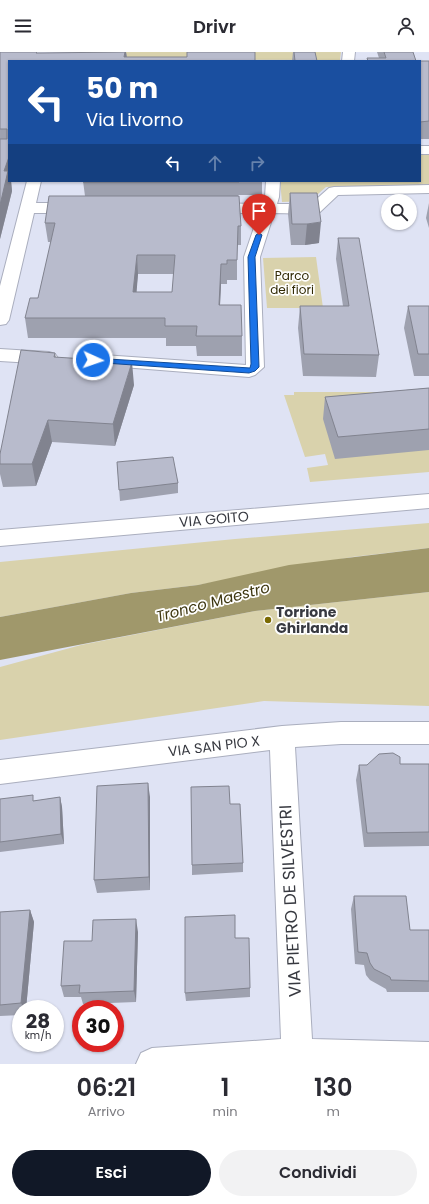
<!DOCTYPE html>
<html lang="it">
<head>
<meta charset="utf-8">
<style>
  :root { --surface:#fff; --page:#f2f2f3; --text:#2b2b33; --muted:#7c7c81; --accent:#111827 }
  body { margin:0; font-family:Poppins,sans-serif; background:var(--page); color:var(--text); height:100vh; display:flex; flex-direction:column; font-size:15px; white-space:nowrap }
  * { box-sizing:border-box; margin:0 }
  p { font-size:13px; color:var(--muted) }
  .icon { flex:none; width:22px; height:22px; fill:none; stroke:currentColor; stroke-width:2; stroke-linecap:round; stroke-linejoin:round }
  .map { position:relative; height:1012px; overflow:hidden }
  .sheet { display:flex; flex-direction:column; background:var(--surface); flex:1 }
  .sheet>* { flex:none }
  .top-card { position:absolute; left:8px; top:8px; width:413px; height:122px; border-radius:0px; box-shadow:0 1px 3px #0004; background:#1a4fa0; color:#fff; overflow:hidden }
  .tools { position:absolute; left:381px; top:142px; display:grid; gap:8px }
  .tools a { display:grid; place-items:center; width:36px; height:36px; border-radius:50%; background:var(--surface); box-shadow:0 1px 3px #0004; font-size:20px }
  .speed { position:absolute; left:12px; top:948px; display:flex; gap:8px; font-size:20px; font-weight:700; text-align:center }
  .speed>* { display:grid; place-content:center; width:52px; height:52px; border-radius:50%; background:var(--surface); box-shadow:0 1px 3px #0004; line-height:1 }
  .speed small { font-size:10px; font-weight:400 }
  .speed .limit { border:6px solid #d22; background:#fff; color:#111 }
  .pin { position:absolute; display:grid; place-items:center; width:34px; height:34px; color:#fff; margin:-41px -17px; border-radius:50% 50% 50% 0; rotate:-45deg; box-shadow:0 0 4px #0007 }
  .pin .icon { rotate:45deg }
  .me { position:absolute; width:44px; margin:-22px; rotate:93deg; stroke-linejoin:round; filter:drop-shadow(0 0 3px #0008) }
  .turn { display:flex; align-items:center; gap:14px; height:84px; padding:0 12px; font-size:18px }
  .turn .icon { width:52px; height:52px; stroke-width:2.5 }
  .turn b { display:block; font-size:28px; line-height:34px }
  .lanes { display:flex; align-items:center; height:38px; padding:0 12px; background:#0003; justify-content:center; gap:20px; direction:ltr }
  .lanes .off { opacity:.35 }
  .eta { display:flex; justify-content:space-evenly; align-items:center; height:68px; text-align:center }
  .eta b { font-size:24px; font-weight:600; line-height:28px }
  .cta { display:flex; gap:8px; margin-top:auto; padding:8px 12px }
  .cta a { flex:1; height:46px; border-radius:24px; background:var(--accent); color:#fff; font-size:16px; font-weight:600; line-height:46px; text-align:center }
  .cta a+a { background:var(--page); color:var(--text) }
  header { display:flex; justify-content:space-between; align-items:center; height:52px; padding:0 12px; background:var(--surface); font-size:18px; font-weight:600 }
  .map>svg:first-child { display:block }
  .green { fill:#d9d2ac }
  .water { fill:#a0986b }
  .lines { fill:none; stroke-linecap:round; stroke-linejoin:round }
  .street-casing { stroke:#aaaebe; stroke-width:2 }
  .secondary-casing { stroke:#aaaebe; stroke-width:2 }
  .street { fill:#fff; fill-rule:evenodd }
  .secondary { fill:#fff; fill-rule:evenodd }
  .wall { fill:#9ea1af; fill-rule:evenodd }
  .shaded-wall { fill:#81838f }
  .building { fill:#b8bbcc; stroke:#81838f; fill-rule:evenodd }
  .route { fill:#1a73e8; stroke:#114b97 }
  .poi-dot { fill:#7b6b03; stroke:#fff; stroke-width:1.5 }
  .labels { text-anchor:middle; stroke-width:3.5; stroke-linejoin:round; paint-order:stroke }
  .far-park-label { font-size:12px; fill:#302903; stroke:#fff }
  .street-label { font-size:14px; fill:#373940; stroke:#fff }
  .poi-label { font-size:14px; font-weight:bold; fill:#373940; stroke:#fff; text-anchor:start }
  .water-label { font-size:15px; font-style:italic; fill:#3e3711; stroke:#fff }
  .near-street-label { font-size:17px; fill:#373940; stroke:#fff }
</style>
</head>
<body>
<header><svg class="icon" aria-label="menu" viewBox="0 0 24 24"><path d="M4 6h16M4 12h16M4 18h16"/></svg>Drivr<svg class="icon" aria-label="person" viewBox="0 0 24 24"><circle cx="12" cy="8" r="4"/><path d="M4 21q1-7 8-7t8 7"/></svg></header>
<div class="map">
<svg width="429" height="1012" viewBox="0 0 429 1012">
  <rect width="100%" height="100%" fill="#dfe3f4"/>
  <path class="green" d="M86,0H341L340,8L85,7Z
    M420,102H429V133L326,135L310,149L282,150L280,129H420Z
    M316,205L323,256H267L263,206Z
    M294,340H429V420L310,430L307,416L328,413L325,402L305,405L284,343H294Z
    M429,471V496L352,505L198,533L131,541L0,565V510L235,487Z
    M429,540V654L264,649L0,688V615L81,593L255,559Z"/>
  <path class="water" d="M429,496V540L255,559L0,608V565L131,541L198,533L289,513Z"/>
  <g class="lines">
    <defs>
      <path id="street" d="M343,0H355L354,9H342Z
        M420,94H429V102H420Z
        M27,129H41L36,151H77L82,153L85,156L82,159L77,161H34L9,268L6,272L0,273V234Z
        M266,129H280L279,145L277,152H311L329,136L334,135L429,133V141L338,143L320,160L315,162L274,161L260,205L264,315L255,323L249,325L97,313L94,309L97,305L103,303L246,313L244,205L259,161H211L206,159L203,156L206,153L211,151L262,152L265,145Z
        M0,297L49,300L55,302L58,306L55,310L49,312L0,309Z
        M341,670H429V692H341L295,695L312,987L429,990V1012H136L141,1001L152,996L281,987L270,698L0,732V708L282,674Z"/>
      <path id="secondary" d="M429,442V456L0,494V478Z"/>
    </defs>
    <use href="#street" class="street-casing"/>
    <use href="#secondary" class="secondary-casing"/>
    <use href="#street" class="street"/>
    <use href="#secondary" class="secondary"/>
  </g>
  <path class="wall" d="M0,0L44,1L126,0L127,5L255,9H9V129H11L12,139L0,187Z
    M293,0H315L317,9H292Z
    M377,0H413L416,9H367V6H379Z
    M420,9H429V87H420Z
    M83,129H262V143H238L241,174V193H237V228H227V232H221L220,253L242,284V304H197L196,294H166V286H28L25,266L38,246L51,190H48L45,171L85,144ZM138,222H174L172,240H136Z
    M290,141L319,191L305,193H291L288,162Z
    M429,151V176L426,166Z
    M338,186L379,303L376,325L303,324L298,276L300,254H343L336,207Z
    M408,254H429V324H414L404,276Z
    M55,301L56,305L134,333L115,394L52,390L36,434L3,435L0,422V402Z
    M429,336V398L335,407L323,367L325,345Z
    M117,410L178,431V441L120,449Z
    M429,712V794L364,795L356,728L359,713Z
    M60,745L62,755L64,792L0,800V747L34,749Z
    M150,745V838L97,841L94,828Z
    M243,811V820L192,823V813Z
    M354,844L410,878H429V940H387L386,937L370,928L366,923L364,913L355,912L351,857Z
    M30,858L34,870L26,957H21V963L0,964V860Z
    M138,880L136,950L83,952L81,945H64L61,934L92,889Z
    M235,886L250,936V945L186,949L185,941Z"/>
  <path class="shaded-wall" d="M125,0H126L127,9L124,5Z
    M9,105V129H11L12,139L0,187V153L4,119Z
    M321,170L319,191L305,193L307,172Z
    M137,203L138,222L135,260L133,240Z
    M221,212V232L219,273V253Z
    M132,310L134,333L115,394L113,372Z
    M48,368L52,390L36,434L32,412Z
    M148,731L150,745V838L149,825Z
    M60,745L62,755L64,792L61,782Z
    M30,858L34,870L26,957H24L21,951Z
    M136,867L138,880L136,950L134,939Z"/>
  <path class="building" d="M0,0H37L36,1L125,0L124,5H187V0H255V9H9V105L4,119H8L0,153V87H7V77H0Z
    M294,0H315L317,9H295Z
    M384,0H413L416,9H368L367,6H386Z
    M420,9H429V69L420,70Z
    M83,129H239V130H83Z
    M290,141H317L321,170L307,172H292Z
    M49,144H239L241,174H238L237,208H227V212H221L219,253H241L242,284H196L197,274H165V266H25L30,246H38L55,171H45ZM137,203H175L172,240H133Z
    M338,186H359L379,303L304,302L300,254H349Z
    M408,254H429V302H418Z
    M21,298L55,301L54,305L132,310L113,372L48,368L32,412H0V402Z
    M429,336V377L338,385L325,345Z
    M173,405L178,431L119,438L117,410Z
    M393,701L400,705V712H429V780L367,781L359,713H367L379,702Z
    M148,731L149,825L94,828L97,734Z
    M229,734L230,752H240L243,811L192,813L191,735Z
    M33,743V749L60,745L61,782L0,790V747Z
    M354,844H406L410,878H429V929L391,928L390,925L374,917L370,911L367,901L358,900Z
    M30,858L21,951L0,953V860Z
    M235,863V886H249L250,936L185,941V865Z
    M136,867L134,939L79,941L80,933L61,934L64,889H92L93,868Z"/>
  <path class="route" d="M259,181L262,183L255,205L259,315L255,319L249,321L90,310V307L93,306L250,316L251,312L248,205L256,183Z"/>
  <circle class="poi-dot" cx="268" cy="568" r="4"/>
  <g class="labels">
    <g class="far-park-label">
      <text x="292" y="228">Parco<tspan x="292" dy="14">dei fiori</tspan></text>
    </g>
    <g class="street-label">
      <text transform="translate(214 467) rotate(-5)" y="5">VIA GOITO</text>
      <text transform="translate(214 694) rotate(-7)" y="5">VIA SAN PIO X</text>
    </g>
    <g class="poi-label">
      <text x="276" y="565">Torrione<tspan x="276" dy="16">Ghirlanda</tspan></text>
    </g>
    <g class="water-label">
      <text transform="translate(213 550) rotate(-15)" y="5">Tronco Maestro</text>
    </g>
    <g class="near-street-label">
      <text transform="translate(290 849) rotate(-93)" y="6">VIA PIETRO DE SILVESTRI</text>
    </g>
  </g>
</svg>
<div class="tools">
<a><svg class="icon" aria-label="search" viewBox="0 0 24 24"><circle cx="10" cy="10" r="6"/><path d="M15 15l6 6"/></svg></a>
</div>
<div class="speed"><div>28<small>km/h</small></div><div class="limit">30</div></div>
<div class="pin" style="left:259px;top:183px;background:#d93025"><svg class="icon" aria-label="arrive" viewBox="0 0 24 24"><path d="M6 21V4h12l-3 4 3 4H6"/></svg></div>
<svg class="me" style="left:93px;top:308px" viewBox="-20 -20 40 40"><circle r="17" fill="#1a73e8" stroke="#fff" stroke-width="3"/><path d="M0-11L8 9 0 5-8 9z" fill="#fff"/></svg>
<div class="top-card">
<div class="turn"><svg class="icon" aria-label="left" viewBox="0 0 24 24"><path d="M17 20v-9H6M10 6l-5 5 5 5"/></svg><div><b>50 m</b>Via Livorno</div></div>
<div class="lanes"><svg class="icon" aria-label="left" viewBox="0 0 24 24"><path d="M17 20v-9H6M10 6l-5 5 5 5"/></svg><svg class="icon off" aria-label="ahead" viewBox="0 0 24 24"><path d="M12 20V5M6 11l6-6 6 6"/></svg><svg class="icon off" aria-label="right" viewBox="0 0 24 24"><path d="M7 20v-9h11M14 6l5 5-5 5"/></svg></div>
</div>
</div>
<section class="sheet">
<div class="eta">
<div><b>06:21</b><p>Arrivo</p></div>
<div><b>1</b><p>min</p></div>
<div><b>130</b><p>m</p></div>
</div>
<div class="cta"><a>Esci</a><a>Condividi</a></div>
</section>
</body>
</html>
